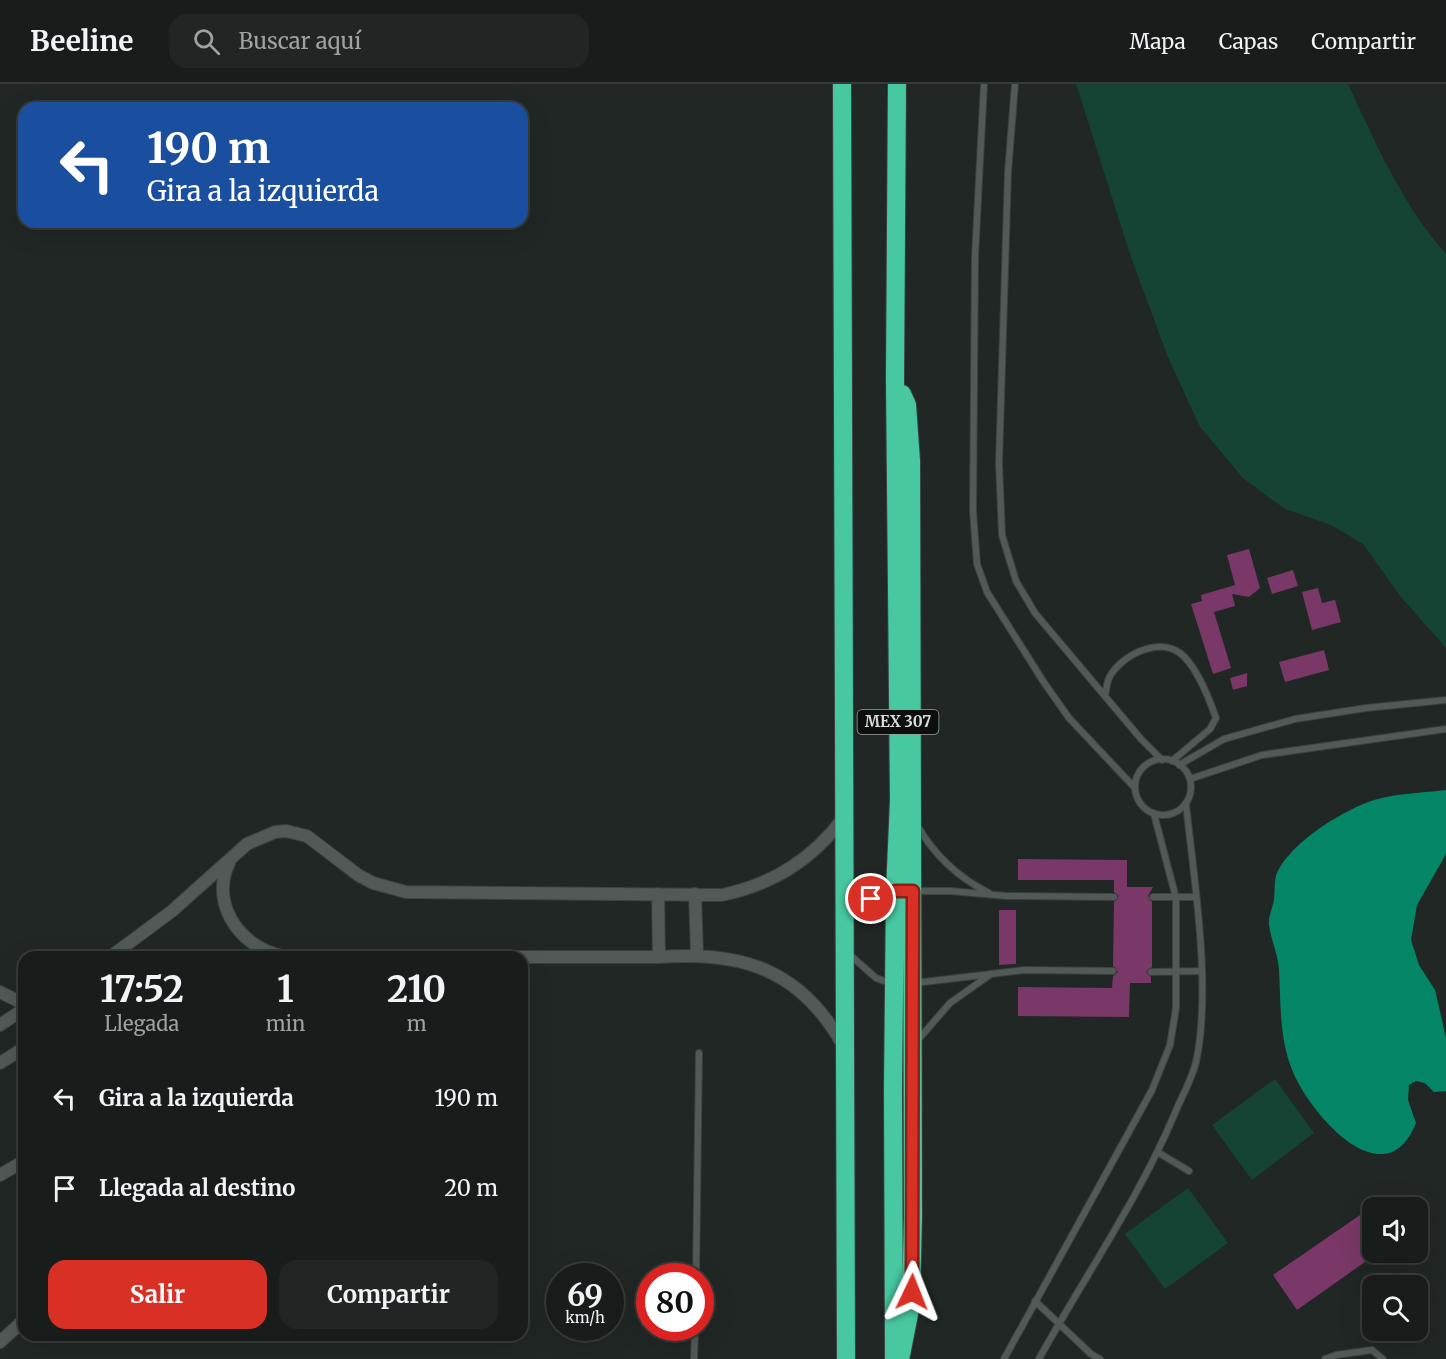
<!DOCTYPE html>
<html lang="es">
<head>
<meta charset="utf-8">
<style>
  :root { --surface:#181d1b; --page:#212624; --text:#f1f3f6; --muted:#9fa2a3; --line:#363b3a; --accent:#d93025 }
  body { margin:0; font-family:Merriweather,serif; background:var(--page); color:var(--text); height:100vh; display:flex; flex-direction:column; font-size:22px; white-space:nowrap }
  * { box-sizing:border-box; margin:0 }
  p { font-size:20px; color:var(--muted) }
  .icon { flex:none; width:33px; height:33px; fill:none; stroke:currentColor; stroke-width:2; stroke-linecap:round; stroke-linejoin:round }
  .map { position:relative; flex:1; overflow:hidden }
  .side { position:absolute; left:18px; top:867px; width:510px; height:390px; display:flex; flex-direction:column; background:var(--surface); border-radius:18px; box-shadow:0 6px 24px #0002,0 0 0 2px var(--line) }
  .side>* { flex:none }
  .top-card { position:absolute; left:18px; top:18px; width:510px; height:126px; border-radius:18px; box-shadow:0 6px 24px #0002,0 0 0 2px var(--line); background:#1a4fa0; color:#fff; overflow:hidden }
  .buttons { position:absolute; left:1362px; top:1113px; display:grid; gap:12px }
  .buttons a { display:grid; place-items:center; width:66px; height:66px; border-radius:12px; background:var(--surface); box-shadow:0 6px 24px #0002,0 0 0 2px var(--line); font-size:30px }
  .speed { position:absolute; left:546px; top:1179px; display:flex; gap:12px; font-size:30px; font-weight:700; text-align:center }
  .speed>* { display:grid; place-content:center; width:78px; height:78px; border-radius:50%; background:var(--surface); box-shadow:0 6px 24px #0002,0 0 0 2px var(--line); line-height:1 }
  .speed small { font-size:15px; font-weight:400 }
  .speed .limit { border:9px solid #d22; background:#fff; color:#111 }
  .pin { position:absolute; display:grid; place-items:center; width:51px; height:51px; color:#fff; margin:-26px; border:3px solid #fff; border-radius:50%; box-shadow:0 2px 6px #0007 }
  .me { position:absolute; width:66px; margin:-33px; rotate:2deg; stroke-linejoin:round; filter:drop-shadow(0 0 4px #0008) }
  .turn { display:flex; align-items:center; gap:21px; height:126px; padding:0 30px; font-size:27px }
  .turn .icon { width:78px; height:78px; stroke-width:2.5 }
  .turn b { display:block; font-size:42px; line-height:51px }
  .eta { display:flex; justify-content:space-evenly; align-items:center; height:102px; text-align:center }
  .eta b { font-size:36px; font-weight:700; line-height:42px }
  .primary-button { display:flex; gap:12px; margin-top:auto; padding:12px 30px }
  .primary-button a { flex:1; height:69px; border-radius:18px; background:var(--accent); color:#fff; font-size:24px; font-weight:700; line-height:69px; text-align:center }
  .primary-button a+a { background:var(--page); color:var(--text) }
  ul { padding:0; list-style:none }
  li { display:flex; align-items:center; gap:18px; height:90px; padding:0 30px }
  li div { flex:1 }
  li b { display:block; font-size:22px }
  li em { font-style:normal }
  header { display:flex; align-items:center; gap:36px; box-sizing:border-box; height:84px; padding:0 30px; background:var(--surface); border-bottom:2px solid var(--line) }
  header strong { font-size:28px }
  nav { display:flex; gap:33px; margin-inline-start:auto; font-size:21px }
  .search { width:420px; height:54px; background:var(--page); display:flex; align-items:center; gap:15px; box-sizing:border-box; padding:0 21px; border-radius:18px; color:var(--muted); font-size:22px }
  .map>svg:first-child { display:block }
  .green { fill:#154435 }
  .water { fill:#058667 }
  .building { fill:#793867 }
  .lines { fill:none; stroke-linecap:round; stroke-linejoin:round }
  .lane-casing { stroke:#3b413e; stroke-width:8 }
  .street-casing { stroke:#3b413e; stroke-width:14 }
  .highway-casing { stroke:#3b413e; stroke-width:20 }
  .lane { stroke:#525a57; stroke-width:6 }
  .street { stroke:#525a57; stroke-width:12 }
  .highway { stroke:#47c8a1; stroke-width:18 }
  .route-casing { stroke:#8d1f18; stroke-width:15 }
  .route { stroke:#d93025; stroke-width:10 }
  .labels { text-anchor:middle; stroke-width:6; stroke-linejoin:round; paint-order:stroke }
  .shield { fill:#0c0f0e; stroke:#9b9f9e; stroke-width:1.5 }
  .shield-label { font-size:15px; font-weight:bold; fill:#d8dddb }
</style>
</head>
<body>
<header>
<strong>Beeline</strong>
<div class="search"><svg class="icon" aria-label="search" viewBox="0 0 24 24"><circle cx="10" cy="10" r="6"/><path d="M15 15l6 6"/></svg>Buscar aquí</div>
<nav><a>Mapa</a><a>Capas</a><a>Compartir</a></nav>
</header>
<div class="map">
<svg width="1446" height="1275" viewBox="0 0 1446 1275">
  <rect width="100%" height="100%" fill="#202724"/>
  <path class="green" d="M1076,0H1348C1376,60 1402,120 1446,170V564L1401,513L1363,460L1331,441L1285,425L1243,394L1200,343L1167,271L1131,173Z
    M1275,995L1314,1049L1252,1096L1212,1041Z
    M1188,1104L1228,1159L1165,1205L1125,1150Z"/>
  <path class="water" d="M1446,706V770L1417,821L1411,856L1419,881L1435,906L1439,923L1446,954V1007L1434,1008L1425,999L1416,997L1409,1001L1408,1016L1416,1039C1385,1116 1311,1031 1293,988C1279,955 1281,921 1279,886C1278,870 1271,856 1269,841C1268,832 1273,824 1274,815C1275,808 1274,799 1276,792C1287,760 1347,723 1378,715C1400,709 1424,709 1446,706Z"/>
  <path class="building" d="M1249,465L1260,504L1249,513L1232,510L1235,522L1214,528L1231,584L1213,590L1191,520L1202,517L1201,511L1235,501L1227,471Z
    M1293,486L1298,502L1272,510L1267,494Z
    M1318,504L1322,519L1335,516L1341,538L1312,546L1302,508Z
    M1324,566L1329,586L1285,598L1279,578Z
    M1247,589V602L1233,606L1230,594Z
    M1018,775L1127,776V803H1153L1148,812L1152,818V883L1146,888L1151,893V899H1130L1129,933L1018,932V903L1112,904L1113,892L1118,888L1113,882L1114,818L1119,812L1114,808V796H1018Z
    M999,826H1016V880L999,881Z
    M1360,1131L1372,1149V1173L1297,1226L1273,1191Z"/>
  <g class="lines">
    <defs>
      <path id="lane" d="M984,0L975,173L973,427L977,480L987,508L1043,597L1069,634L1135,704
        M1015,0L1008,88L999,379L1002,451L1016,497L1035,529L1141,655L1162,676
        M1105,612C1106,606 1107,599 1109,594C1121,571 1158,553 1180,569C1197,582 1209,614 1216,634L1210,645L1172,677
        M1135 703a28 28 0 1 1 56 0a28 28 0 1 1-56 0Z
        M1179,681L1224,655L1295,635L1366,624L1446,616
        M1190,695L1262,671L1446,645
        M917,741C934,771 959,794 989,809
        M915,807H950L1007,812L1114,813
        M1153,813H1196
        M849,835C861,819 875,814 893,808
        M850,871L876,894L893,900
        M1151,888L1200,887
        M915,899L1025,886L1113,887
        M917,957L950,919L991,890
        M1159,1069L1189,1087
        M696,1192L699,969
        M1035,1217L1091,1270L1100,1275
        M694,1275L695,1244
        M1004,1275L1152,1006L1170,961L1176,924V814L1154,730
        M1039,1275C1084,1193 1139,1115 1175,1029C1182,1012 1192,995 1196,978C1212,904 1194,796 1186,720
        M1325,1275L1336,1271L1372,1266L1383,1275"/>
      <path id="street" d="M229,779C208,823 245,869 290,873
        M658,810L659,873
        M695,810L697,870
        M110,873L172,827L247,760L275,748L286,747L307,752L358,791L373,799L406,808L722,811C774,800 813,775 845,732
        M381,873H659C742,867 800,885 843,961
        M0,908L24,920
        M0,941L24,925
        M0,979L24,964
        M0,1091L24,1077
        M0,1258L24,1236"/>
      <path id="highway" d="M842,0L846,1275
        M901,1271L911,1220L913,1132L911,377L907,321L902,310
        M894,1275L893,1005L895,807L899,716L895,295L897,0"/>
    </defs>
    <use href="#lane" class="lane-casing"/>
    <use href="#street" class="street-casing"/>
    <use href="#highway" class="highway-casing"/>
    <use href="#lane" class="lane"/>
    <use href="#street" class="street"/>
    <use href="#highway" class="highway"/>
  </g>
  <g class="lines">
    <defs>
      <path id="route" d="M871,815L895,807H913L912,1208"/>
    </defs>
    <use href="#route" class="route-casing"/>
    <use href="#route" class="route"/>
  </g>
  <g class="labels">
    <rect class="shield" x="857.5" y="626" width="81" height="24" rx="4.5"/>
    <g class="shield-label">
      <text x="898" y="643">MEX 307</text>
    </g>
  </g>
</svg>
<div class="buttons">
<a><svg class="icon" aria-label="sound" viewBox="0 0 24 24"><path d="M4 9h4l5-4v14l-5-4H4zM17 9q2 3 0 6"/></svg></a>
<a><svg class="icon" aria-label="search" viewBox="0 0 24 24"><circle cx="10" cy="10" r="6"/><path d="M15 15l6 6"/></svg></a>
</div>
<div class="speed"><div>69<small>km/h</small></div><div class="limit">80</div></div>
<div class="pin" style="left:871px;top:815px;background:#d93025"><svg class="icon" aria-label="arrive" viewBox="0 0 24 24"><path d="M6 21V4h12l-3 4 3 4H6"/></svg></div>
<svg class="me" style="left:912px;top:1208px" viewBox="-20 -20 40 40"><path d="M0-17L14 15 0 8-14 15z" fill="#d93025" stroke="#fff" stroke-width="4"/></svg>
<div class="top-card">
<div class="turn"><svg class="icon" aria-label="left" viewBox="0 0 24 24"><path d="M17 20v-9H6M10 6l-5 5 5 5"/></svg><div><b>190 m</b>Gira a la izquierda</div></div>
</div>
<section class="side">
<div class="eta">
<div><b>17:52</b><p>Llegada</p></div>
<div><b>1</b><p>min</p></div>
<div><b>210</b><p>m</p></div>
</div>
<ul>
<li><svg class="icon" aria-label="left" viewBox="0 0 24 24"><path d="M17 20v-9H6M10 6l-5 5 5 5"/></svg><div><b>Gira a la izquierda</b></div><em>190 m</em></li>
<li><svg class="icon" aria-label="arrive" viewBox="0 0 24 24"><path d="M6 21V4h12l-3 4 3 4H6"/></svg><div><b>Llegada al destino</b></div><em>20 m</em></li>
</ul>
<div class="primary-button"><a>Salir</a><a>Compartir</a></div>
</section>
</div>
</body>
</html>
